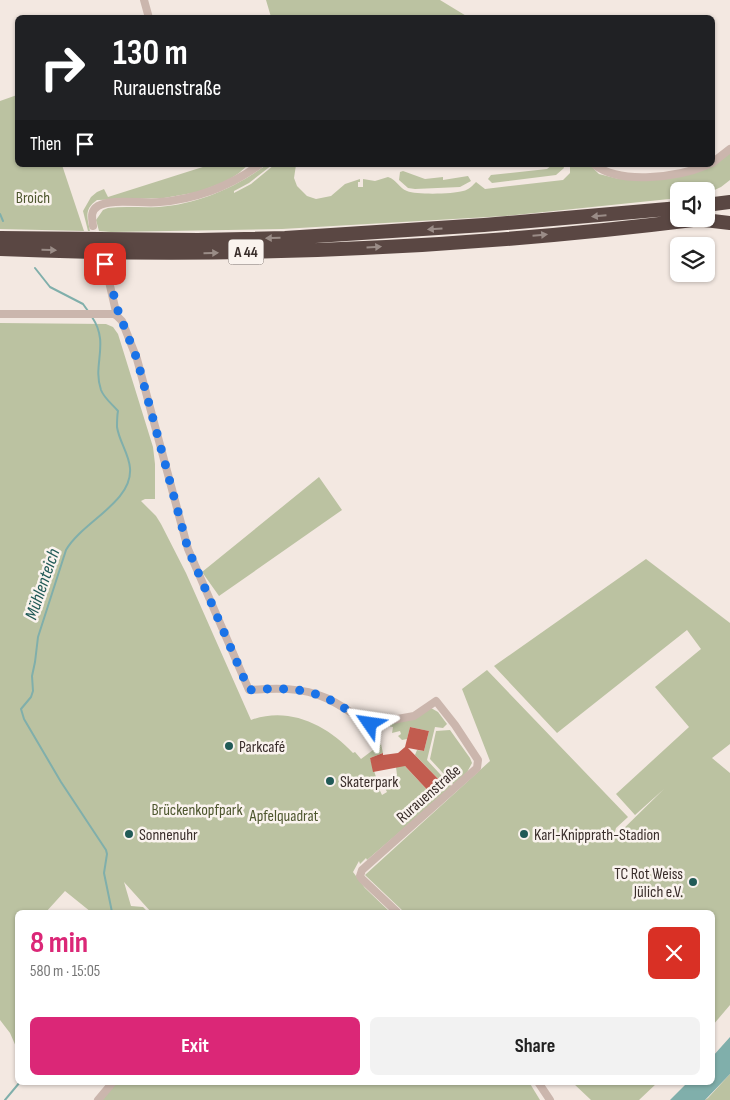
<!DOCTYPE html>
<html lang="en">
<head>
<meta charset="utf-8">
<style>
  :root { --surface:#fff; --page:#f2f2f2; --text:#222; --muted:#767676; --accent:#db2777 }
  body { margin:0; font-family:"Sofia Sans Condensed",sans-serif; background:var(--page); color:var(--text); height:100vh; display:flex; flex-direction:column; font-size:19px; white-space:nowrap }
  * { box-sizing:border-box; margin:0 }
  p { font-size:16px; color:var(--muted) }
  .icon { flex:none; width:28px; height:28px; fill:none; stroke:currentColor; stroke-width:2; stroke-linecap:round; stroke-linejoin:round }
  .map { position:relative; flex:1; overflow:hidden }
  .panel { position:absolute; left:15px; top:910px; width:700px; height:175px; display:flex; flex-direction:column; background:var(--surface); border-radius:8px; box-shadow:0 1px 4px #0004 }
  .panel>* { flex:none }
  .top-card { position:absolute; left:15px; top:15px; width:700px; height:152px; border-radius:8px; box-shadow:0 1px 4px #0004; background:#202124; color:#fff; overflow:hidden }
  .controls { position:absolute; left:670px; top:182px; display:grid; gap:10px }
  .controls a { display:grid; place-items:center; width:45px; height:45px; border-radius:8px; background:var(--surface); box-shadow:0 1px 4px #0004; font-size:25px }
  .pin { position:absolute; display:grid; place-items:center; width:42px; height:42px; color:#fff; margin:-21px; border-radius:10px; box-shadow:0 2px 8px #0006 }
  .me { position:absolute; width:55px; margin:-28px; rotate:302deg; stroke-linejoin:round; filter:drop-shadow(0 0 4px #0008) }
  .turn { display:flex; align-items:center; gap:18px; height:105px; padding:0 15px; font-size:22px }
  .turn .icon { width:65px; height:65px; stroke-width:2.5 }
  .turn b { display:block; font-size:35px; line-height:42px }
  .then { display:flex; align-items:center; height:48px; padding:0 15px; background:#0003; gap:10px; font-size:19px }
  .round { display:grid; place-items:center; flex:none; width:52px; height:52px; border-radius:8px; background:var(--page) }
  .headline { display:flex; align-items:center; justify-content:space-between; height:85px; padding:0 15px }
  h1 { font-size:30px; font-weight:700; line-height:38px; color:var(--accent) }
  .cta { display:flex; gap:10px; margin-top:auto; padding:10px 15px }
  .cta a { flex:1; height:58px; border-radius:8px; background:var(--accent); color:#fff; font-size:20px; font-weight:700; line-height:58px; text-align:center }
  .cta a+a { background:var(--page); color:var(--text) }
  .map>svg:first-child { display:block }
  .green { fill:#bbc2a1 }
  .water { fill:#80afab }
  .lines { fill:none; stroke-linecap:round; stroke-linejoin:round }
  .stream { stroke:#80afab; stroke-width:2 }
  .building { fill:#c25c4f }
  .minor { stroke:#cbb6ad; stroke-width:8 }
  .motorway { stroke:#5a4743; stroke-width:14 }
  .oneway { fill:#9a8c87 }
  .route { stroke:#1a73e8; stroke-width:9; stroke-dasharray:0 16.2 }
  .poi-dot { fill:#215a57; stroke:#faf3ee; stroke-width:2 }
  .labels { text-anchor:middle; stroke-width:5; stroke-linejoin:round; paint-order:stroke }
  .shield { fill:#faf3ee; stroke:#746966; stroke-width:1 }
  .shield-label { font-size:15px; font-weight:bold; fill:#3a2e2b }
  .park-label { font-size:16px; fill:#4e572f; stroke:#faf3ee }
  .poi-label { font-size:16px; fill:#3a2e2b; stroke:#faf3ee; text-anchor:start }
  .street-label { font-size:16px; fill:#3a2e2b; stroke:#faf3ee }
  .water-label { font-size:18px; font-style:italic; fill:#215a57; stroke:#faf3ee }
</style>
</head>
<body>
<div class="map">
<svg width="730" height="1100" viewBox="0 0 730 1100">
  <rect width="100%" height="100%" fill="#f3e8e1"/>
  <path class="green" d="M266,0H440L468,17H271Z
    M17,95L18,165H62L84,231L0,229V101Z
    M730,151V180L721,187L706,194V191H679V198L505,216L282,229L111,232L99,231L96,220L103,210L108,208C125,206 142,208 159,207C198,204 235,188 266,165H272L249,183L234,191V193L251,184L274,165H296L294,178L297,186L307,196L316,199L331,196L345,184L360,179V182H358V187H363V179L375,181L388,177C397,180 399,188 407,191C417,195 453,194 463,191C469,190 473,185 476,182L485,189L563,180L570,173V165H590L599,174L619,179L684,174Z
    M209,165H248L239,173L227,181L198,192L164,198L97,200C84,209 87,217 90,231H88L83,211L91,197L97,192L104,189L108,197Z
    M552,165H563L564,168L556,175L492,183L488,179L491,175L547,169Z
    M403,171L425,179L443,177V180L468,176L471,181L460,187L415,189L408,188L399,180L400,172Z
    M0,323L106,324L113,327L118,334L153,447L155,464V499H145L141,501L156,516L161,524L186,573L251,720C289,706 327,725 353,753L355,752L361,759L381,744L383,753L370,758L376,777L374,778L382,795L387,792L382,782L397,775L396,767L403,764L433,796L444,785L415,755L417,750L424,751L429,731L410,727L407,739L402,740L398,736L401,734L400,731L392,733L393,727L381,725L379,731H376L374,726L431,708L438,712L447,724L443,728L435,727L427,760L452,787L367,860L366,858L360,864L359,861L353,872L365,888L390,912H151L124,882L131,906L143,907L148,912H91L65,891L46,912H18L17,1049L10,1033L0,1020Z
    M319,477L342,510L219,596L202,572Z
    M646,559L730,623V744L712,758L730,773V1005L713,1025L712,912H404L365,875L490,761L462,689L487,670L628,817L616,828L613,839L664,789L635,815L616,794L689,727L655,687L701,649L687,630L557,733L494,666Z
    M450,730L470,758L472,763L465,776L454,785L430,759L436,731Z
    M730,1074V1100H705L708,1098Z
    M116,1082H529L540,1100H101Z
    M573,1083H657L639,1100H591Z"/>
  <path class="water" d="M730,1037V1074L705,1100H670L687,1083L712,1082L713,1056Z"/>
  <g class="lines">
    <path class="stream" d="M0,214L3,221
      M35,268L50,287L83,304L88,311
      M92,317C110,344 92,364 101,390C104,398 112,404 118,411C117,416 117,422 117,427C119,441 129,454 130,468C133,502 82,522 66,550L38,637L35,662L32,676L33,691L31,697L21,709L24,719L61,782L106,850L107,854L104,873L112,912
      M5,1100L20,1082"/>
  </g>
  <path class="building" d="M410,727L429,731L424,751L408,748L444,785L433,796L405,766L373,772L370,758L383,753V755L398,753L405,747Z"/>
  <g class="lines">
    <path class="minor" d="M144,0L149,18
      M712,163L730,149
      M595,165C621,185 679,177 707,165
      M93,226C92,218 90,211 98,206C111,198 144,204 160,202C196,199 230,186 259,165
      M105,264L117,316L122,321L137,359L188,549L249,690C275,688 302,687 326,698C342,705 355,716 370,724L414,716L436,701L455,725L478,760L477,768L362,870L360,876L362,879L397,912
      M0,314H114L117,316
      M538,1082L550,1100
      M98,1100L113,1082"/>
    <path class="motorway" d="M706,205L730,202
      M696,219L730,223
      M0,238L198,240L285,238L484,225L679,208
      M0,249C234,259 469,248 701,219"/>
  </g>
  <defs><path id="oneway-solid" d="M-6-.8H1V-3.2L6.5 0L1 3.2V.8H-6Z" transform="scale(1.25)"/></defs>
  <g class="oneway">
    <use href="#oneway-solid" transform="translate(599 216) rotate(175)"/>
    <use href="#oneway-solid" transform="translate(435 229) rotate(176)"/>
    <use href="#oneway-solid" transform="translate(540 235) rotate(-5)"/>
    <use href="#oneway-solid" transform="translate(273 238) rotate(179)"/>
    <use href="#oneway-solid" transform="translate(374 247) rotate(-4)"/>
    <use href="#oneway-solid" transform="translate(49 250) rotate(1)"/>
    <use href="#oneway-solid" transform="translate(211 253) rotate(-2)"/>
  </g>
  <g class="lines">
    <path class="route" d="M105,264L118,310V316L122,321L137,359L188,549L249,690C275,688 302,687 326,698C342,705 355,716 370,724"/>
  </g>
  <g class="poi-dot">
    <circle cx="229" cy="746" r="5"/>
    <circle cx="330" cy="781" r="5"/>
    <circle cx="129" cy="834" r="5"/>
    <circle cx="524" cy="834" r="5"/>
    <circle cx="693" cy="882" r="5"/>
  </g>
  <g class="labels">
    <rect class="shield" x="228.5" y="239.5" width="35" height="25" rx="4"/>
    <g class="shield-label">
      <text x="246" y="257">A 44</text>
    </g>
    <g class="park-label">
      <text x="33" y="203">Broich</text>
      <text x="197" y="815">Brückenkopfpark</text>
      <text x="284" y="821">Apfelquadrat</text>
    </g>
    <g class="poi-label">
      <text x="239" y="752">Parkcafé</text>
      <text x="340" y="787">Skaterpark</text>
      <text x="139" y="840">Sonnenuhr</text>
      <text x="534" y="840">Karl-Knipprath-Stadion</text>
      <text x="683" y="879" text-anchor="end">TC Rot Weiss<tspan x="683" dy="18">Jülich e.V.</tspan></text>
    </g>
    <g class="street-label">
      <text transform="translate(428 793) rotate(-41)" y="6">Rurauenstraße</text>
    </g>
    <g class="water-label">
      <text transform="translate(42 584) rotate(-71)" y="6">Mühlenteich</text>
    </g>
  </g>
</svg>
<div class="controls">
<a><svg class="icon" aria-label="sound" viewBox="0 0 24 24"><path d="M4 9h4l5-4v14l-5-4H4zM17 9q2 3 0 6"/></svg></a>
<a><svg class="icon" aria-label="layers" viewBox="0 0 24 24"><path d="M12 4l9 5-9 5-9-5zM3 14l9 5 9-5"/></svg></a>
</div>
<div class="pin" style="left:105px;top:264px;background:#d93025"><svg class="icon" aria-label="arrive" viewBox="0 0 24 24"><path d="M6 21V4h12l-3 4 3 4H6"/></svg></div>
<svg class="me" style="left:370px;top:724px" viewBox="-20 -20 40 40"><path d="M0-17L14 15 0 8-14 15z" fill="#1a73e8" stroke="#fff" stroke-width="4"/></svg>
<div class="top-card">
<div class="turn"><svg class="icon" aria-label="right" viewBox="0 0 24 24"><path d="M7 20v-9h11M14 6l5 5-5 5"/></svg><div><b>130 m</b>Rurauenstraße</div></div>
<div class="then">Then<svg class="icon" aria-label="arrive" viewBox="0 0 24 24"><path d="M6 21V4h12l-3 4 3 4H6"/></svg></div>
</div>
<section class="panel">
<div class="headline"><div><h1>8 min</h1><p>580 m · 15:05</p></div><a class="round" style="background:#d93025;color:#fff"><svg class="icon" aria-label="close" viewBox="0 0 24 24"><path d="M6 6l12 12M18 6L6 18"/></svg></a></div>
<div class="cta"><a>Exit</a><a>Share</a></div>
</section>
</div>
</body>
</html>
